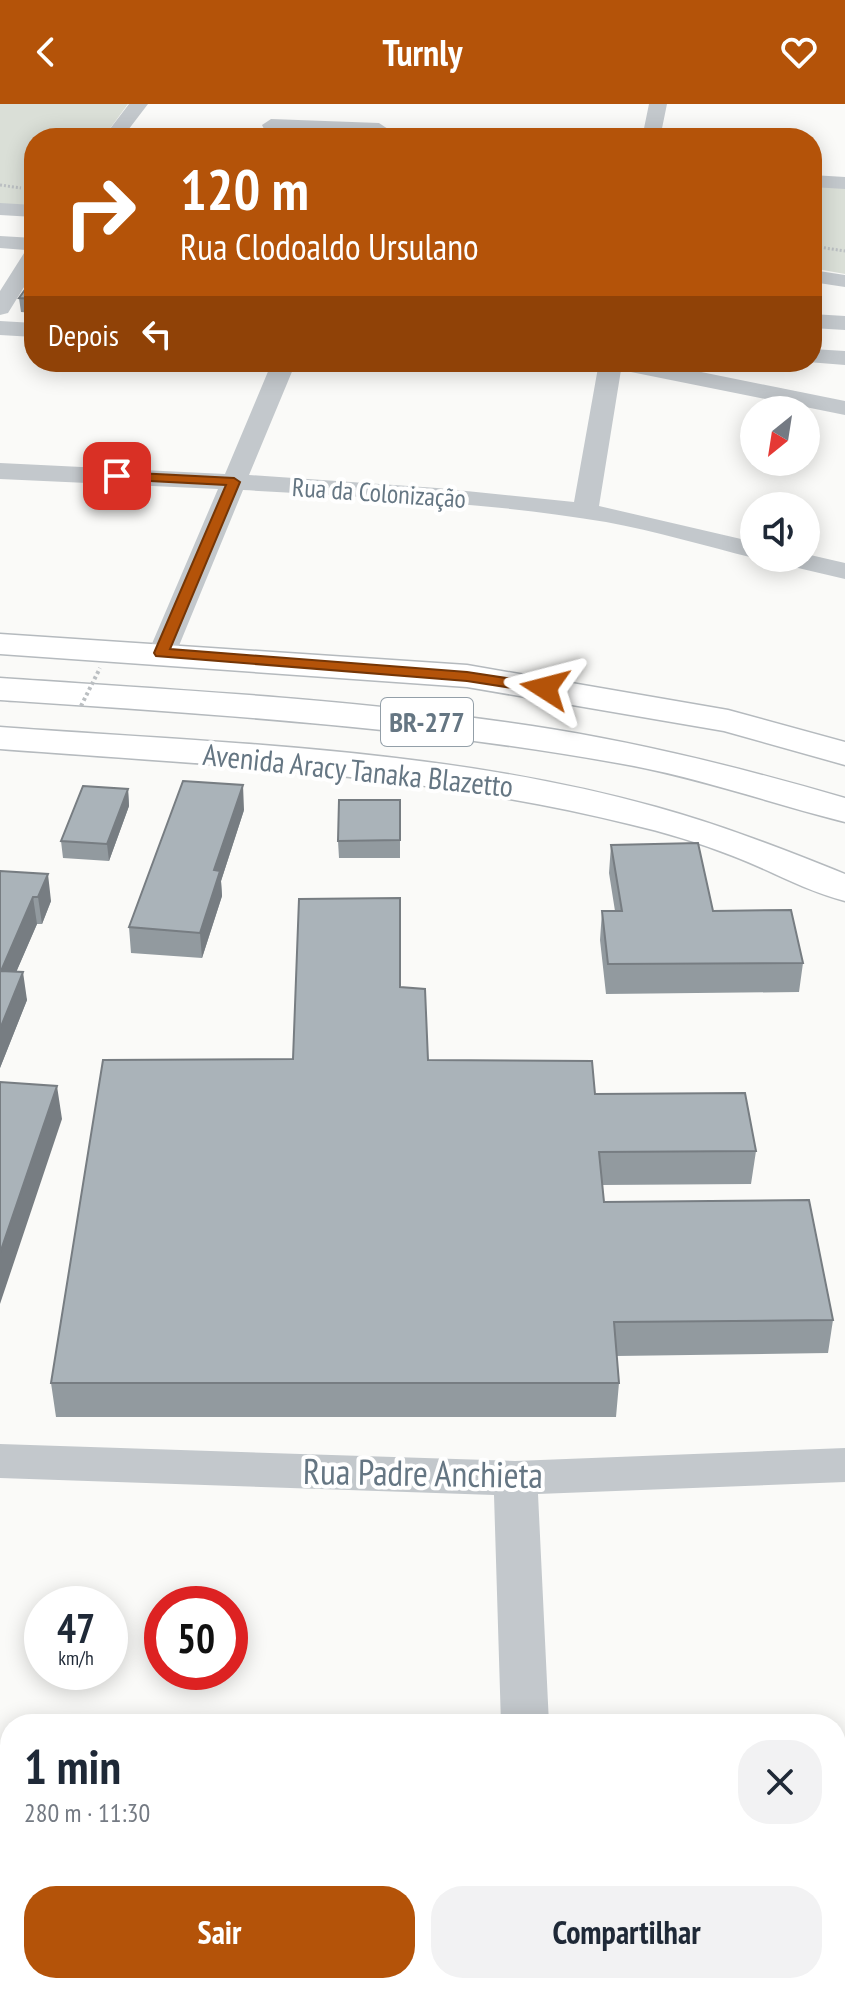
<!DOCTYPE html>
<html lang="pt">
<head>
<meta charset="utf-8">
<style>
  :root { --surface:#fff; --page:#f2f2f3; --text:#1f2937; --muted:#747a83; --accent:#b45309 }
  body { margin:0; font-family:"PT Sans Narrow",sans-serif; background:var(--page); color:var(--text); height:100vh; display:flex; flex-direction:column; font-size:30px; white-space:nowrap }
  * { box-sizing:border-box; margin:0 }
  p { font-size:26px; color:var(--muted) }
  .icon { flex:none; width:44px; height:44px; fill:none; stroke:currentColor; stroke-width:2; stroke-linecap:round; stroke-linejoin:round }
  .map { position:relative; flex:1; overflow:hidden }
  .side { position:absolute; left:0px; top:1610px; width:846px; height:280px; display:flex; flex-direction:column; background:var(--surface); border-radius:32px 32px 0 0; box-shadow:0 4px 20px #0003 }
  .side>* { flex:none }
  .guide { position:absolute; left:24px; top:24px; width:798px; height:244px; border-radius:32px; box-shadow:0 4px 20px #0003; background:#b45309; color:#fff; overflow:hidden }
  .needle { width:52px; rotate:210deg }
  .buttons { position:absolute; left:740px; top:292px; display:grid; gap:16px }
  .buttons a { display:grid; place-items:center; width:80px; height:80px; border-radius:50%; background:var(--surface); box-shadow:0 4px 20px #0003; font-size:40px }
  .speed { position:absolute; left:24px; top:1482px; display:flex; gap:16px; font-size:40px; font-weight:700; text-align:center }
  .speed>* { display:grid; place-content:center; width:104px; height:104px; border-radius:50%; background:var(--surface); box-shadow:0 4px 20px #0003; line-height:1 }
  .speed small { font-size:20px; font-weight:400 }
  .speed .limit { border:12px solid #d22; background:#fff; color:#111 }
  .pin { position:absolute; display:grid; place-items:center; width:68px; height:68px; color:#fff; margin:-34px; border-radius:16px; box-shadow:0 4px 12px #0006 }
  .me { position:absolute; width:88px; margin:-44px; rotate:279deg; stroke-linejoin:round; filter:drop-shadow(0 0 6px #0008) }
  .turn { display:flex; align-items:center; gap:28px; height:168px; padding:0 24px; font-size:36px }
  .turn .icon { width:104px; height:104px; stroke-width:2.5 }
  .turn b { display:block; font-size:56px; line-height:68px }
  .then { display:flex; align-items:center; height:76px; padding:0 24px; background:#0003; gap:16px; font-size:30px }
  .round { display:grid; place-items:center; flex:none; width:84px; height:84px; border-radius:32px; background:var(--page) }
  .overview { display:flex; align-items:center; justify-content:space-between; height:136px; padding:0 24px }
  h1 { font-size:48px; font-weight:600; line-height:60px }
  .button { display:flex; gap:16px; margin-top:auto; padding:16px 24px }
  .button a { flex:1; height:92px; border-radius:32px; background:var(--accent); color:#fff; font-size:32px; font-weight:600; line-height:92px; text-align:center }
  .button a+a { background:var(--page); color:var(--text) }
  header { display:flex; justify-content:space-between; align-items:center; height:104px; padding:0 24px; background:var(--accent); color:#fff; font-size:36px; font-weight:600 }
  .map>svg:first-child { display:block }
  .green { fill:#dadfd7 }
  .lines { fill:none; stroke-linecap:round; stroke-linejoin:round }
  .major-casing { stroke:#b5babe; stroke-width:3 }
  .highway-casing { stroke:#b4b9bd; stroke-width:3 }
  .path { stroke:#bbbfc2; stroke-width:3; stroke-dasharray:2 2; stroke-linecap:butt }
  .minor { fill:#c3c8cc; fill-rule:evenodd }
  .major { fill:#fff; fill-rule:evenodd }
  .highway { fill:#fff; fill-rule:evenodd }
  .path-bridge { stroke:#bbbfc2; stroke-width:4; stroke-dasharray:3 3; stroke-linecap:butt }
  .wall { fill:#929a9f }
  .shaded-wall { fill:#777d82 }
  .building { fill:#aab3b9; stroke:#777d82; stroke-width:2 }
  .route { fill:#b45309; stroke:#753606; stroke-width:2 }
  .labels { text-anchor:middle; stroke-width:8; stroke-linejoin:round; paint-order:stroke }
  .far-street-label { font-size:26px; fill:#657683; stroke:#fff }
  .shield { fill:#fff; stroke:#939fa8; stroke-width:2 }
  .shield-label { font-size:28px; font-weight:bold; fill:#657683 }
  .street-label { font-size:30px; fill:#657683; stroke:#fff }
  .near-street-label { font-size:36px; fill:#657683; stroke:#fff }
</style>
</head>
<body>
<header><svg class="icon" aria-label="back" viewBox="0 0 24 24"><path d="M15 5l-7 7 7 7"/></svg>Turnly<svg class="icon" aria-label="heart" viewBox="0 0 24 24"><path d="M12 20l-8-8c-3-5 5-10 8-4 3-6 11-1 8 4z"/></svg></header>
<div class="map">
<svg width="845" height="1890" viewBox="0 0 845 1890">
  <rect width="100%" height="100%" fill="#fafaf8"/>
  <path class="green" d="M0,0H128L103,34H34V102L0,100Z
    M812,81L845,82V170L812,164Z"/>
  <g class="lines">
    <defs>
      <path id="major" d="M0,530L467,561L728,606L845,638V661L724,627L467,583L0,550Z
        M0,623C218,639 444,644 656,703C721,721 783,745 845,770V797C806,787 770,766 733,752C700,739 664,728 629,720C423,669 211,661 0,645Z"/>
      <path id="highway" d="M0,574C177,586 356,595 532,622C638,638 742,664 845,694V718C774,700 706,676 634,662C424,623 212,610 0,596Z"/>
    </defs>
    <use href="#major" class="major-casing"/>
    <use href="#highway" class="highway-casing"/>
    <path class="path" d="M0,81L21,84
      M812,142L845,147"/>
    <path class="minor" d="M129,0H148L122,34H103Z
      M649,0H667L660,34H642Z
      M271,15L379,19L388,25L379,31L264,25L262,21Z
      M812,71L845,73V85L812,83Z
      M0,99L34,101V113L0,111Z
      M0,132L34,134V167L8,209L0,211V187L26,146L0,144Z
      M812,166L845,171V183L812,178Z
      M812,210L845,212V226L812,224Z
      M0,217L34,219V233L0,231Z
      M812,245L845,247V261L808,258H812Z
      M272,258H296L249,371L437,384L574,398L599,258H652L845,297V311L621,266L599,402L754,438V454C705,442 656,427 606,418C487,398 364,393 243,386L176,549L172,555L162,558L152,555L148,549L218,385L0,375V359L225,370Z
      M806,450L845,459V475L781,460L777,454H806Z
      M0,1340L515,1357L845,1344V1378L538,1390L549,1620H501L494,1391L0,1374Z
      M509,1880H563V1890H509Z"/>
    <use href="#major" class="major"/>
    <use href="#highway" class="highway"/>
    <path class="path-bridge" d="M81,602L100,564"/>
  </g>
  <path class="wall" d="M34,173V209L21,208L19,194Z
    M128,685L129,702L109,757L63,754L61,737Z
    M400,696V754H339L338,737Z
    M244,706L221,777L222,792L202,854L131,849L129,823Z
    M611,741L713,807L803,859L799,888L606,890L600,836L602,807H615L609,769Z
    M0,767L51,797L42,820H37L16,868L27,896L0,964Z
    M401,883L428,956L595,990L756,1047L751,1080L602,1081L604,1098L833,1216L828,1249L616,1252L619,1279L616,1313H56L51,1279L293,955Z"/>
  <path class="shaded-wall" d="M243,681L244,706L221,777L222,792L202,854L200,829L214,766Z
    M128,685L129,702L109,757L107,740Z
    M48,770L51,797L42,820L38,793Z
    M33,793L37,820L5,894L1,867Z
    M23,868L27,896L0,964V925Z
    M57,982L62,1015L0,1200V1149Z"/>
  <path class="building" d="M34,173V195L19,194Z
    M183,677L243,681L214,766L220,767L200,829L129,823Z
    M83,682L128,685L107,740L61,737Z
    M339,696H400V736L338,737Z
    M698,739L713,807L791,806L803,859L608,860L602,807H622L611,741Z
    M0,767L48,770L38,793H33L1,867L23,868L0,925Z
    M400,794V883L425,885L428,956L592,957L595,990L745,989L756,1047L599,1048L604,1098L809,1096L833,1216L614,1218L619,1279H51L103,956L293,955L299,795Z
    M0,978L57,982L0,1149Z"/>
  <path class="route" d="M117,368L234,374L240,378L170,545L467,568L545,580L552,584L545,589L467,577L156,552L154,549L226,381L112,375L110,372Z"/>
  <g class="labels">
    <g class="far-street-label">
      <text transform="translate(379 389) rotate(4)" y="9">Rua da Colonização</text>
    </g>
    <rect class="shield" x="381" y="594" width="92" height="48" rx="6"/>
    <g class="shield-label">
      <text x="427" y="628">BR-277</text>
    </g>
    <g class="street-label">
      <text transform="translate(358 667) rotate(6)" y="10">Avenida Aracy Tanaka Blazetto</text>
    </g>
    <g class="near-street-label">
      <text transform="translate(423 1369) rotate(1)" y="13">Rua Padre Anchieta</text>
    </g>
  </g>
</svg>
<div class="buttons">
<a><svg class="needle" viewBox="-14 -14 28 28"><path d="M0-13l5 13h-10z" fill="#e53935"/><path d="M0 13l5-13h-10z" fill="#747a83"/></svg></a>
<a><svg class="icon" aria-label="sound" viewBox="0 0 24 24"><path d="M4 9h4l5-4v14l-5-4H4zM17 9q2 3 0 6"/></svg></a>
</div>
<div class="speed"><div>47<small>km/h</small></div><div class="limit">50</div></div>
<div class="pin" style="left:117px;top:372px;background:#d93025"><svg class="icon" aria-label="arrive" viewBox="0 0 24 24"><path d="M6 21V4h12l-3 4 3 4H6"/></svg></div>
<svg class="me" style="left:545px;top:584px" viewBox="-20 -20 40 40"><path d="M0-17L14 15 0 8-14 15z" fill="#b45309" stroke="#fff" stroke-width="4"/></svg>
<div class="guide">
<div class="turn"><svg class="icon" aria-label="right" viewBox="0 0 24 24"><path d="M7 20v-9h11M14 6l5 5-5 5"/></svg><div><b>120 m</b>Rua Clodoaldo Ursulano</div></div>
<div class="then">Depois<svg class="icon" aria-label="left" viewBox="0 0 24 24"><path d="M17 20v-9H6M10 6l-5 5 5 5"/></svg></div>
</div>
<section class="side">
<div class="overview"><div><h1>1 min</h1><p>280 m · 11:30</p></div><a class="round"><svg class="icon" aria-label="close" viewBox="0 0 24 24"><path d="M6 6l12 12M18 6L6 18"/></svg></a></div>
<div class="button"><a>Sair</a><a>Compartilhar</a></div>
</section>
</div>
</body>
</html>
